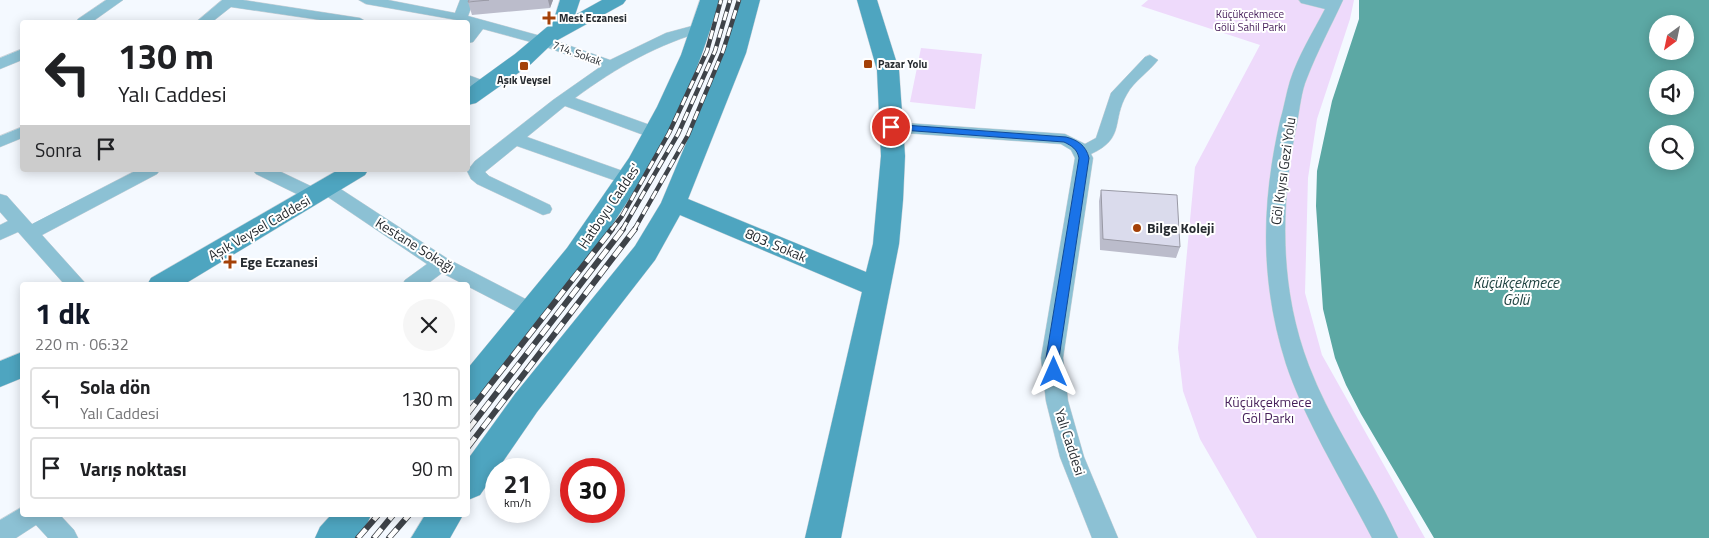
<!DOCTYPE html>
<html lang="tr">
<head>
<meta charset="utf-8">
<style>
  :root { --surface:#fff; --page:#f6f6f6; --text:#202124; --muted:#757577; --line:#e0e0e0; --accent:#111827 }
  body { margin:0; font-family:"Titillium Web",sans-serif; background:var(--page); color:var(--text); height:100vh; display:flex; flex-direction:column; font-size:19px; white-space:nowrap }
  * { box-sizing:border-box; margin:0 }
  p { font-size:16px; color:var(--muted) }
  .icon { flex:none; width:28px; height:28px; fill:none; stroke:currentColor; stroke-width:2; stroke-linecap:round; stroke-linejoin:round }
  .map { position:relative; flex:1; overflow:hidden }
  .details { position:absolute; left:20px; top:282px; width:450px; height:235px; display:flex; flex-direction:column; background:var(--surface); border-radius:5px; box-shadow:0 2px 12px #0003 }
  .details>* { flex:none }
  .hud { position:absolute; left:20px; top:20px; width:450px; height:152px; border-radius:5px; box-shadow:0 2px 12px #0003; background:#fff; color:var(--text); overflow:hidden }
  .needle { width:32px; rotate:213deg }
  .fabs { position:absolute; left:1649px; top:15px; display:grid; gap:10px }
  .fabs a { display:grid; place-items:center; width:45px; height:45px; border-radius:50%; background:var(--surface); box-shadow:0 2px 12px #0003; font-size:25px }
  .speed { position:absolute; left:485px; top:458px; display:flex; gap:10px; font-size:25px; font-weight:700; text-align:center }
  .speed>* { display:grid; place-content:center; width:65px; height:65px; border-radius:50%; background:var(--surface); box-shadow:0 2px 12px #0003; line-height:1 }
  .speed small { font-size:12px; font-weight:400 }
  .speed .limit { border:8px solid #d22; background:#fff; color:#111 }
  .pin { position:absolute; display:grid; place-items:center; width:42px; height:42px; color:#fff; margin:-21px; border:2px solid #fff; border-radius:50%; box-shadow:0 1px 5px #0007 }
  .me { position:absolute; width:55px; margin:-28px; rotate:0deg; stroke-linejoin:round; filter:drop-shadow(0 0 4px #0008) }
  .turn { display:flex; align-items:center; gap:18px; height:105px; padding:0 15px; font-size:22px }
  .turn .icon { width:65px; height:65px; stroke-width:2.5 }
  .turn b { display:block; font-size:35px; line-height:42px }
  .then { display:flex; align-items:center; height:48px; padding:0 15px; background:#0003; gap:10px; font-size:19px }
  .round { display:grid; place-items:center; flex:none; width:52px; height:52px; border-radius:26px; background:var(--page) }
  .summary { display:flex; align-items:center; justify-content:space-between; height:85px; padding:0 15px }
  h1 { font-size:30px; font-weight:700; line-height:38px; color:var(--accent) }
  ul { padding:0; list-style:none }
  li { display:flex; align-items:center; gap:15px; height:62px; margin:0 10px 8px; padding:0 5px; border:2px solid var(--line); border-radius:5px }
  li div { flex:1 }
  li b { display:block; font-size:19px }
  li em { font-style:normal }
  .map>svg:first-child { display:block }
  .green { fill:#eedafb }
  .water { fill:#5ca8a4; fill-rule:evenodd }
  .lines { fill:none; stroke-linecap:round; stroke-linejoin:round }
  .street-casing { stroke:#cfd4da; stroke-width:1 }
  .secondary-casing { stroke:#cfd4da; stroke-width:1 }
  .street { fill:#8cc1d4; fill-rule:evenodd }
  .secondary { fill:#4ea5c0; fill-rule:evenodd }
  .rail-far1-casing { stroke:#3e4349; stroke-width:4.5 }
  .rail-casing { stroke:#3e4349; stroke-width:6 }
  .rail-far1 { stroke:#fff; stroke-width:3; stroke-dasharray:9; stroke-linecap:butt }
  .rail { stroke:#fff; stroke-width:4.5; stroke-dasharray:12; stroke-linecap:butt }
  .wall { fill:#bbbccb }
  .shaded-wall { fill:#9999a5 }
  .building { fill:#dadbec; stroke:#9999a5 }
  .route { fill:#1a73e8; stroke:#114b97 }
  .poi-dot { fill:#a44108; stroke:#fff; stroke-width:2 }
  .labels { text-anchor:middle; stroke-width:4; stroke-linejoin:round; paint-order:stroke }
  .far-park-label { font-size:11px; fill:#461f5a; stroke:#fff }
  .far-poi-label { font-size:11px; font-weight:bold; fill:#272c31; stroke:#fff; text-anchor:start }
  .far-street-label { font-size:11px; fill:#272c31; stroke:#fff }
  .street-label { font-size:14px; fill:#272c31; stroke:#fff }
  .poi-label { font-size:14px; font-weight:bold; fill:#272c31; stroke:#fff; text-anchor:start }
  .park-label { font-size:14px; fill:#461f5a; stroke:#fff }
  .water-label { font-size:15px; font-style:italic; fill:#1e4240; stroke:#fff }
</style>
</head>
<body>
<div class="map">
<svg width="1709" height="538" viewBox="0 0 1709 538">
  <rect width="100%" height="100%" fill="#f4f9ff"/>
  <path class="green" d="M1148,0H1354L1350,19L1317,119L1308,178L1305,293L1322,355L1425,538H1257L1200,439L1183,391L1178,348L1195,167L1260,45L1141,6Z
    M921,48L982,54L975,109L910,102Z"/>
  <path class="water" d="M1359,0H1709V538H1434L1361,414L1346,385L1335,358L1323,309L1316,206L1317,171L1332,101L1359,19ZM1658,24H1685V51H1658ZM1658,79H1685V106H1658ZM1658,134H1685V161H1658Z"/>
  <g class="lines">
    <defs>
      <path id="street" d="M106,0H123L92,22H76L78,19Z
        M222,0H243L360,18L367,22H334L231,7L212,22H196Z
        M359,0H388L455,13L460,0H474L468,16L548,38L610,60L666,33L703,23L710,27L708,30C658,44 617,67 575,98L661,129L664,133L661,137H649L565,106L527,137L634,175L637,179L634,183H622L517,146L485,172L489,176L550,205L552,209L550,213L543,215L477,184L471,179L467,171L475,161L553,100L600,67L538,44L483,29L473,42L468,43V22L366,4Z
        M1299,0H1343C1332,24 1317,52 1307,78C1301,92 1300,108 1297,123C1280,204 1279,288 1309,366C1332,426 1371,479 1398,538H1372C1344,484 1305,421 1286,364C1260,282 1261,205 1280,121C1284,108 1286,94 1290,81C1298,56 1313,32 1325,9L1301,3Z
        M22,49V60L0,69V58Z
        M1150,55L1158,60C1149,72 1134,81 1127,94C1111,121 1126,138 1091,154L1093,158L1063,358L1068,401L1084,457L1118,538H1092L1060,457L1046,401L1041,358L1075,158L1071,150L1061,144L891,132L885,131L883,127L885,123L891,122L1065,134L1085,144L1096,138L1111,93L1145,57Z
        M468,75L490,83L492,86L484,91L468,85Z
        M22,127V138L0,147V136Z
        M137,170H160L157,174L42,235L87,285H65L18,232L0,240V225L8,221L0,212V194L7,196L32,224Z
        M253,170H277L319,190L318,188L321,184H333L448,259L539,306L542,311L539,316L532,319L525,316L442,273L426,285H402L405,280L427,264L322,193L321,199L314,201L307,199L256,174Z
        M22,507V515H60L74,530L78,538H48L36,525L16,538H0V520Z"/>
      <path id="secondary" d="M560,0H580L575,15L602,0H626L623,4L554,42L531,64L476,103L468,105V88L515,54L553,22Z
        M700,0H720C708,36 697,72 680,107C630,214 553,307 479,398L468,401V368L567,248L629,158L657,107L681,55Z
        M740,0H760L746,53L688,199L866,272L873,244L881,156L877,70L857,0H877L899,70L905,156L903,200L899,244L841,538H805L862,292L680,215L655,260L537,412L480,495L468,500V459L515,394L635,246L661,203L724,53Z
        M338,170H368L365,175L183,285H147L151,278Z
        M22,352V378L0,387V361Z
        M331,515H371L366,526L356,538H315L320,527Z
        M425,515H463L450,538H411Z"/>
    </defs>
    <use href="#street" class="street-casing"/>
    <use href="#secondary" class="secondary-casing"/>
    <use href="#street" class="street"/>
    <use href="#secondary" class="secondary"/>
    <defs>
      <path id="rail-far1" d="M611,230L622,216L669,133L707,51L721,0
        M622,230L678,134L715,51L730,0
        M634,230L688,135L723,51L739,0"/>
      <path id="rail" d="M468,413L612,229
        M468,430L623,229
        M468,447L635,229
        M358,538L378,515
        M374,538L393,515
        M389,538L409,515"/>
    </defs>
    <use href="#rail-far1" class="rail-far1-casing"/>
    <use href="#rail" class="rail-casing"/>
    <use href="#rail-far1" class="rail-far1"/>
    <use href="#rail" class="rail"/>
  </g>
  <path class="wall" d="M469,0H553L550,8L472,15L468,2Z
    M1101,190L1180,247L1176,258L1100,250L1099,201Z"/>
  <path class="shaded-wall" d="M548,0H553L550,8Z"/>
  <path class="building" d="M469,0H489L468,2Z
    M1101,190L1177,195L1180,247L1103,239Z"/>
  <path class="route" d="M891,124L1066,137C1077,140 1086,145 1089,158L1059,358L1060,372L1058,376H1049L1046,358L1079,158C1077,149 1072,146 1064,142L888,129L886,127Z"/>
  <g class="poi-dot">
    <path d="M546.5 10.5h5v5h5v5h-5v5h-5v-5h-5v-5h5z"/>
    <rect x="863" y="59" width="10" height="10" rx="2.5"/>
    <rect x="519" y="61" width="10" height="10" rx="2.5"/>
    <circle cx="1137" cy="228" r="5"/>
    <path d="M227.5 254.5h5v5h5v5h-5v5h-5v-5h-5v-5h5z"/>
  </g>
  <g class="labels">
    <g class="far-park-label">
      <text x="1250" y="18">Küçükçekmece<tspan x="1250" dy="13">Gölü Sahil Parkı</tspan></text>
    </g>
    <g class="far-poi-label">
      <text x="559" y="22">Mest Eczanesi</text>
      <text x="878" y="68">Pazar Yolu</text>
      <text x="524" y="84" text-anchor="middle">Aşık Veysel</text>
    </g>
    <g class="far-street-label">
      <text transform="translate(577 53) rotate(20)" y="4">714. Sokak</text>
    </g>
    <g class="street-label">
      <text transform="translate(1283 171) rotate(-82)" y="5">Göl Kıyısı Gezi Yolu</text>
      <text transform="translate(609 206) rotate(-56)" y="5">Hatboyu Caddes'</text>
      <text transform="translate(259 228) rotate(-30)" y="5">Aşık Veysel Caddesi</text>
      <text transform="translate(415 245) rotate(32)" y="5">Kestane Sokağı</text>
      <text transform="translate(776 245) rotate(23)" y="5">803. Sokak</text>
      <text transform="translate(1070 442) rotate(72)" y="5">Yalı Caddesi</text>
    </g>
    <g class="poi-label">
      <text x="1147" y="233">Bilge Koleji</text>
      <text x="240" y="267">Ege Eczanesi</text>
    </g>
    <g class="park-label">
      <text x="1268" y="407">Küçükçekmece<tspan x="1268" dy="16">Göl Parkı</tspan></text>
    </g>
    <g class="water-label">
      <text x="1516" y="288">Küçükçekmece<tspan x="1516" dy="17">Gölü</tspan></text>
    </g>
  </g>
</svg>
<div class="fabs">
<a><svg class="needle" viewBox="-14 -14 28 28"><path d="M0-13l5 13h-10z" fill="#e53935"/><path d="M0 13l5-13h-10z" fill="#757577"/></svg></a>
<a><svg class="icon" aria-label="sound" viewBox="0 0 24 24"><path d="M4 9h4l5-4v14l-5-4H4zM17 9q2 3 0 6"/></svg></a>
<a><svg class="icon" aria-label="search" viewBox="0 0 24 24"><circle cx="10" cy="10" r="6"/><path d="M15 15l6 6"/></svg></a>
</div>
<div class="speed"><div>21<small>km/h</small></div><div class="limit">30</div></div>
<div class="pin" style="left:891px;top:127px;background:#d93025"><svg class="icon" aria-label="arrive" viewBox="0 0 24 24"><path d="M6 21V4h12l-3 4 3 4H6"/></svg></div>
<svg class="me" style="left:1054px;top:372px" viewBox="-20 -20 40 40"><path d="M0-17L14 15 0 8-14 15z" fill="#1a73e8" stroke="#fff" stroke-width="4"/></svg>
<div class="hud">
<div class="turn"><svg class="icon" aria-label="left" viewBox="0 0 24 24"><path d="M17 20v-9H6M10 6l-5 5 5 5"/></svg><div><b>130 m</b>Yalı Caddesi</div></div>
<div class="then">Sonra<svg class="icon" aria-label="arrive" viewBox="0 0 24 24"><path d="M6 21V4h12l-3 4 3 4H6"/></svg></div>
</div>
<section class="details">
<div class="summary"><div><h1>1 dk</h1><p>220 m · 06:32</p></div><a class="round"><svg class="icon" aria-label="close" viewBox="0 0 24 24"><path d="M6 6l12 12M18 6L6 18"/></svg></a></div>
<ul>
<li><svg class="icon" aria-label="left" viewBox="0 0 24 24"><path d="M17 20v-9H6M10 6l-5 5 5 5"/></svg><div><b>Sola dön</b><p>Yalı Caddesi</p></div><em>130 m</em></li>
<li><svg class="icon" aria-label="arrive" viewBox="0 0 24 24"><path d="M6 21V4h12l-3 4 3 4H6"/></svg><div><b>Varış noktası</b></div><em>90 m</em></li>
</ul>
</section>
</div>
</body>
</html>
